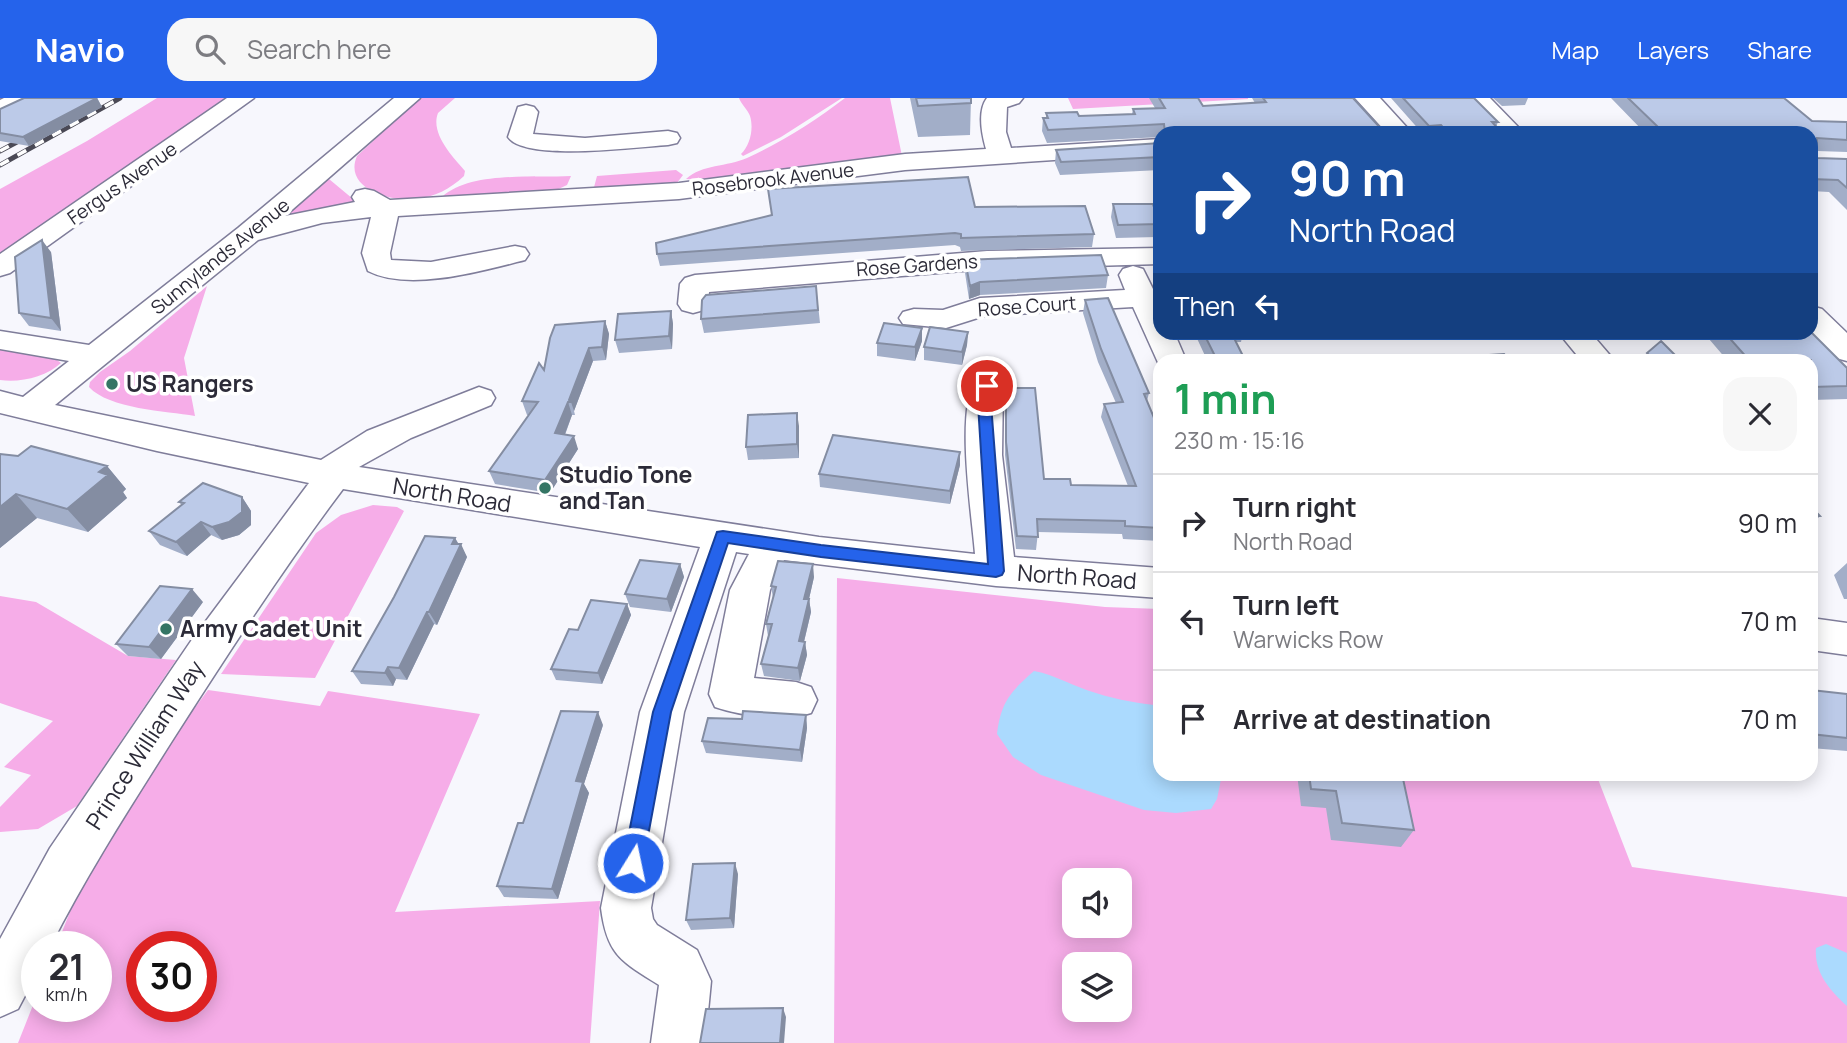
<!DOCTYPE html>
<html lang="en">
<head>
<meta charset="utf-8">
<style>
  :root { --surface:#fff; --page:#f7f7f7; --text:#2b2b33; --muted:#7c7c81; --line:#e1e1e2; --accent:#2563eb }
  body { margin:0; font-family:Manrope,sans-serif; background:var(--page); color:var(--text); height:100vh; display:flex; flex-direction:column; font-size:26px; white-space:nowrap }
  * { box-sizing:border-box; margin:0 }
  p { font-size:23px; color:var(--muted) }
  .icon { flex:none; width:38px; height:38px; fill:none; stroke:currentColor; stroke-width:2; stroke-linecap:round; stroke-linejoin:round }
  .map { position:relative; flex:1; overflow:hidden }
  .drawer { position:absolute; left:1153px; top:256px; width:665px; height:427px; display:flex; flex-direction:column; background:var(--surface); border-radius:21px; box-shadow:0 4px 18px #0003 }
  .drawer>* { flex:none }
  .hud { position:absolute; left:1153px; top:28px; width:665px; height:214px; border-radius:21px; box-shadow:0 4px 18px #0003; background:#1a4fa0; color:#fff; overflow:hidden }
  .tools { position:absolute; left:1062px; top:770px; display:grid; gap:14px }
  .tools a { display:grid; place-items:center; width:70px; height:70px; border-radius:14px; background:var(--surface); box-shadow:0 4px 18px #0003; font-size:35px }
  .speed { position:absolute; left:21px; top:833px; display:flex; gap:14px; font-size:35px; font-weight:700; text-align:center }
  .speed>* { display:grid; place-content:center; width:91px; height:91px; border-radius:50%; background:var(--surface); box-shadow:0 4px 18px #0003; line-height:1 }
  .speed small { font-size:18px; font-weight:400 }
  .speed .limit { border:10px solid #d22; background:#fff; color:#111 }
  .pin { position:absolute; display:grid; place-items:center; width:60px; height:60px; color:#fff; margin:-30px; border:4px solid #fff; border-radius:50%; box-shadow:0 2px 7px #0007 }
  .me { position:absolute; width:77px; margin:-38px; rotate:10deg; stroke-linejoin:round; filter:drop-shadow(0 0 5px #0008) }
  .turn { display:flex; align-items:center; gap:24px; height:147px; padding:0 21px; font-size:32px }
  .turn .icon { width:91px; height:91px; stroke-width:2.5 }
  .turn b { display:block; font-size:49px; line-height:60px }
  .then { display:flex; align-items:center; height:66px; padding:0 21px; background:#0003; gap:14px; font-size:26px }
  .round { display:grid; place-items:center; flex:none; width:74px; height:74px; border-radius:21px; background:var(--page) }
  .overview { display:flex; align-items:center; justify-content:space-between; height:119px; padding:0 21px }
  h1 { font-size:42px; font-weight:700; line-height:52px; color:#1e9e55 }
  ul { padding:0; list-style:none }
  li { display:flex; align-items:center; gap:21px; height:98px; padding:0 21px; border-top:2px solid var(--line) }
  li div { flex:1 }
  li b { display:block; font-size:26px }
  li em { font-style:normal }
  header { display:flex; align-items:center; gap:42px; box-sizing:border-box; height:98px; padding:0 35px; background:var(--accent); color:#fff }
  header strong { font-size:33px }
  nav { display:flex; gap:38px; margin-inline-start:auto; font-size:24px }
  .search { width:490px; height:63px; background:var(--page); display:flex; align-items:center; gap:18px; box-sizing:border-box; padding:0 24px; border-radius:21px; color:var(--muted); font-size:26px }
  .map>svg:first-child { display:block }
  .green { fill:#f6ade8; fill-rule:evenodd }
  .water { fill:#abdafe }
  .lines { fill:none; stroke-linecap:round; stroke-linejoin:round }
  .minor-casing { stroke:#7f7d9a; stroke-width:3 }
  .minor { fill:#fff; fill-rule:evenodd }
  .rail-casing { stroke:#4a4955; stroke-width:5 }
  .rail { stroke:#fff; stroke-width:3.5; stroke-dasharray:10; stroke-linecap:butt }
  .wall { fill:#a2aec8 }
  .shaded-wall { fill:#848da2 }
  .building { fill:#bccae8; stroke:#848da2; stroke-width:2 }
  .route { fill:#2563eb; stroke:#184099; stroke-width:2 }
  .poi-dot { fill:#347564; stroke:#fff; stroke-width:2.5 }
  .labels { text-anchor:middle; stroke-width:7; stroke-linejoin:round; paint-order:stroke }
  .far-street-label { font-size:19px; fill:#2c2b38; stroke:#fff }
  .poi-label { font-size:23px; font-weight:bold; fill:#2c2b38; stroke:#fff; text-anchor:start }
  .street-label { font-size:23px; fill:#2c2b38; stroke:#fff }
</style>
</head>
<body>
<header>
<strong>Navio</strong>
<div class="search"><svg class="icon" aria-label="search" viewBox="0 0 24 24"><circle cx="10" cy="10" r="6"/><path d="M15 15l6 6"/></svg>Search here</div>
<nav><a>Map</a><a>Layers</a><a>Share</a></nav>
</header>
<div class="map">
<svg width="1847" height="945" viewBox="0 0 1847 945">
  <rect width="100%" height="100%" fill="#f7f7fd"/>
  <path class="green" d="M157,0H237L0,163V91L87,43Z
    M419,0H455L438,15C430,36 453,59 465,73L464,78C450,91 435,99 415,101C390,104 343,90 357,58Z
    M739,0H842L781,39L743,58L741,56C750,47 754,31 750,18C748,12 741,6 739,0Z
    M845,0H890L902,58L712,83L686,81C702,66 727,69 747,60C782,44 815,23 845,0Z
    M1068,0H1248V1L1073,11Z
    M676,72L683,77L677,85L593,93L597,78Z
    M571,78L567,87L550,95L442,99C470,73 533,80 571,78Z
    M329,81L353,101V106L287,120L282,116L317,85Z
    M207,188L184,260L195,318C166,313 109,311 89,289L90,284L100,274L130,253Z
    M0,247L62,258L57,262L61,265C46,279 20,285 0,282Z
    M373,407L397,409L404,413L315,580L221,576L316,435L341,417Z
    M837,480L1105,509L1160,511V676H1596L1632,769L1847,799V945H834ZM1074,782H1120V828H1074ZM1074,866H1120V912H1074Z
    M0,498L36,504L128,558L176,562L77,708L38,731L0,734V709L31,677L4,669L53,623L0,605Z
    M208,592L320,608L328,593L480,616L395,814L600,803L590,945H18L37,897V908H96V849H56L100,738ZM142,849H201V908H142Z"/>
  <path class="water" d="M1034,573C1056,577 1074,589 1096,595C1117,602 1139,605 1160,608V676H1222L1217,701L1211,711L1176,715L1144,712L1041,677L1013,659L997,636C1001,604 1010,594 1034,573Z
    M1826,846L1847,855V908C1830,892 1814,875 1816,850Z"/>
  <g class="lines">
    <defs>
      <path id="minor" d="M4,0H35L31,5L0,18V2Z
        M227,0H254L10,175L0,178V156Z
        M394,0H420L285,118L355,104L352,99L356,93L365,91L374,93L390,102L679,85L905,56L986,51C982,37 977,13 987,0H1023L1019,5L1007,9L1006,34L1011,50L1160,41V55L905,72L679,101L398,118L390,155L391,162L431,164L515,148L525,150L529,156L525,162C482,173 409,194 368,173L362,155L371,119L322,125L258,142L55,307L321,362L367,333L479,289L491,293L495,300L491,307L411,340L359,369L819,439L975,456C972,417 955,312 976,281L987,278L998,281L1003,288L1002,357L1014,459L1160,470V500L996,488L784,462L770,492L754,580L796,584L811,589L817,602L811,615C784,624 742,618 715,609L709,596L730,492L749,456L736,454L684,614L651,810L653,821L657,827L697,852L711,883L705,945H651L659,887C621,863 607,857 601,810L640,614L700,449L343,391C282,472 227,557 172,643C129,711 87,776 50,849H37V875L18,911L0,919V841L50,750L191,543L309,385L157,353L0,315V293L23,299L69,263L0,251V233L89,247L238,130Z
        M1355,0H1380L1412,35H1387Z
        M1465,0H1490L1524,35H1498Z
        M526,7L534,9L538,14L533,36L585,40L668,33L677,35L680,40L677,45L668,47C637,49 525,64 508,39L518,9Z
        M1160,150V166L987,171L709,194L708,206L704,212L693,215L682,212L678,206L680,186L685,180L695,177L987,153Z
        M1133,168L1143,171L1160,205V234H1174L1186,262H1160V269L1133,209L984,218L946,230L903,226L899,220L903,214L914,211L943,212L980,200L1125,192L1119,177L1123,171Z
        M1811,208L1822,211L1847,235V263L1836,260L1811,234Z
        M1558,234H1590L1614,262H1581Z
        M1811,520L1847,525V557L1811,552Z"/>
    </defs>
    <use href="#minor" class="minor-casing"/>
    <use href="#minor" class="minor"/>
    <defs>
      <path id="rail" d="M0,53L32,36
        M0,67L120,0"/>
    </defs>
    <use href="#rail" class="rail-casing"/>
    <use href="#rail" class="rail"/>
  </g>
  <path class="wall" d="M97,0L102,9L29,48L0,43V11Z
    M910,0H971L970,37L918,39Z
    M1149,0H1198L1203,8L1255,5L1252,0H1353L1385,35H1160V39L1047,45L1042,33L1043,20H1046V15L1079,18L1132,16L1133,11L1155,10Z
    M1391,0H1474L1498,24L1496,29L1502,35H1422Z
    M1493,0H1528L1525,7L1502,8Z
    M1611,0H1784L1812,23L1847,24V54L1817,53V60L1847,61V112L1829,94L1811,93V35H1645Z
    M1160,45V72L1060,77L1055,65L1056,52Z
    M1113,106L1159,126L1157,139L1116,140L1111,119Z
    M975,109L1094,136L1092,149L961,153L960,149L955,147L660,168L657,156Z
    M51,154L61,233L29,228L19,215Z
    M965,162L1108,177L1106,190L980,197L969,201L965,175Z
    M816,188L820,225L704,235L701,221Z
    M1085,202L1149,295L1147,303L1160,334V443L1123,441L1122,436L1038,434L1036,452L1016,451L1005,357L1006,290L1044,381L1071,387L1128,388L1101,319L1104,306L1116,305L1098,264L1083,215Z
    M671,213L673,226L672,251L619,255L615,242Z
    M605,223L609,236L606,262L593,263L574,313L575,317H572L565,337L578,351L550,395L495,386L489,373L529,317H527L522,303L544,272Z
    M968,234L967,247L962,267L924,262V249Z
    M1194,234H1243L1241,244H1236L1245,262H1207Z
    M1703,234H1811L1847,270V301L1811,302V262H1727Z
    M922,243L915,263L877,258V245Z
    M1647,255L1680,262H1643Z
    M799,328V360L748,362L746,349Z
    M0,356L107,368L126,391L123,394L127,400L88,434L37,420L0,450Z
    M960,367L950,406L820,389L819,376Z
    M242,399L251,413V427L239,437L222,442L211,437L187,458L160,447L149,433L182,407L179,404Z
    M1811,409L1820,418L1811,427Z
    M455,440L467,459L437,527L434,526L407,582L396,581L393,588L361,586L352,573Z
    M1847,465V501H1844L1834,477Z
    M680,466L684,479L671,514L630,509L625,496Z
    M814,479L809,501L811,514L804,544H805L807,557L800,583L764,578L761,566L768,538L766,526L773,500L771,488Z
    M203,504L161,561L128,558L116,546Z
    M627,506L631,517L602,586L556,582L551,571Z
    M1811,592L1847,596V653L1811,650Z
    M806,617L807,630L802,664L706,655L702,643L742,621Z
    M603,627L584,686L589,695L558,801L504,799L497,788L523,725Z
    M1297,676H1402L1414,732L1401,749L1331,742L1326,710L1301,708Z
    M738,776L734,830L691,832L686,822Z"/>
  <path class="shaded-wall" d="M97,0L102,9L29,48L23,39Z
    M42,142L51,154L61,233L51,220Z
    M980,184V197L969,201L970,188Z
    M671,213L673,226L672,251L669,238Z
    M605,223L609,236L606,262L602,249Z
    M922,230V243L915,263V249Z
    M968,234L967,247L962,267V254Z
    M589,250L593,263L574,313L571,304L569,302Z
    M568,304L572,317L560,349L555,335Z
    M797,315L799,328V360L797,346Z
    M574,338L578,351L550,395L545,382Z
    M960,354V367L950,406V393Z
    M107,368L126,391L123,394L127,400L88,434L67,411L99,374Z
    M16,396L37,420L0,450V409Z
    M242,399L251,413V427L239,437L222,442L212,429Z
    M201,424L211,437L187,458L176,444Z
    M455,440L460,449L461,446L467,459L437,527L429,514L452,446Z
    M680,466L684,479L671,514L667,501Z
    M813,466L814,479L806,514L804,501Z
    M192,491L203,504L161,561L149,549Z
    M809,501L811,514L801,556L799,543Z
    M627,506L631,517L602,586L598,575Z
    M427,514L434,526L407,582L399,570Z
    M805,544L807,557L800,583L798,570Z
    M388,569L396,581L393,588L385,575Z
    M598,614L603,627L584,686L589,695L558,801L552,791L576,683Z
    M806,617L807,630L802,664L800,652Z
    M735,765L738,776L734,830L730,820Z
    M783,910L786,919L784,945H780Z"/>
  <path class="building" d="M24,0H97L23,39L0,35V11Z
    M916,0H971V5L918,8Z
    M1159,0H1198L1203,8L1266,4L1263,0H1353L1385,35H1165L1164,26L1048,32L1043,20H1048L1046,15L1077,14L1079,18L1135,16L1133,11L1165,10Z
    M1403,0H1474L1498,24H1492L1502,35H1448L1441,27L1429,28Z
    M1628,0H1784L1812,23L1847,24V42L1817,40V60L1847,61V90L1838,82L1811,81V35H1688L1682,30L1658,29Z
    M1160,45V59L1061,64L1056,52Z
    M968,79L975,109L1085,108L1094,136L961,140V136L955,135L657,156L656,145L772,117L768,91Z
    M1113,106H1153L1159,126L1118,127Z
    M42,142L51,220L19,215L15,159Z
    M1101,157L1108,177L980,184L970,188L965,162L988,161Z
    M816,188L818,212L701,221L702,202L706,197Z
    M1108,200L1149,295L1144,296L1160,334V430L1125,428V423L1037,421L1038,439L1017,438L1006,344V290H1035L1044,381H1070L1071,387L1136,388L1104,306L1123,304L1101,251L1085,202Z
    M671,213L669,238L615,242L618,216Z
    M605,223L602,249L589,250L569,302L571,304H568L555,335L574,338L545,382L489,373L538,304L522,303L539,265L544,272L550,240L555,227Z
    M884,225L922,230L915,249L877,245Z
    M930,229L968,234L962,254L924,249Z
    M1203,234H1231L1245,262H1217Z
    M1724,234H1811L1847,270V288L1811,289V262H1749Z
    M1661,243L1680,262H1654L1647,255Z
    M1504,256L1509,262H1411Z
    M797,315V346L746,349L748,317Z
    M833,337L960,354L950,393L819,376Z
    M31,348L107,368L99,374L108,377L67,411L16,396L0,409V356L18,358Z
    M203,385L242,399V414L229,424L212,429L201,424L176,444L149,433L184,405L179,404Z
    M1811,409L1820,418L1811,419Z
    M425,438L455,440L452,446H461L429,514H427L399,570L388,569L385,575L352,573L394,499Z
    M640,462L680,466L667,501L625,496Z
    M778,463L813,466L804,501H809L799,543L805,544L798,570L761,566L772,526H766L776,489L771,488Z
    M160,488L192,491L149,549L116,546Z
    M591,502L627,506L598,575L551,571L569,531L578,532Z
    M1811,592L1847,596V640L1811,636Z
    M561,613L598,614L576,683L583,684L552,791L497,788L518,725H523Z
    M743,613L806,617L800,652L702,643L708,620L742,621Z
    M1309,676H1402L1414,732L1342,725L1336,693L1311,691Z
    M735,765L730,820L686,822L693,766Z
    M783,910L780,945H700L706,911Z"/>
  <path class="route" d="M987,283L994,288L991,306L1004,473L1002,477L996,479L821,459L728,445L671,614L643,765L640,772L633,775L626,772L623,765L653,614L717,434L723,433L821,447L988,466L978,306L980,288Z"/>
  <g class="poi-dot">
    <circle cx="112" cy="286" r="7"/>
    <circle cx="545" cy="390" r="7"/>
    <circle cx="166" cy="531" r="7"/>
  </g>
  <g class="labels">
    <g class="far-street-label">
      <text transform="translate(773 81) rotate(-7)" y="7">Rosebrook Avenue</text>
      <text transform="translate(122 85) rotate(-35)" y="7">Fergus Avenue</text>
      <text transform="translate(220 158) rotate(-39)" y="7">Sunnylands Avenue</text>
      <text transform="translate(917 167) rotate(-4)" y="7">Rose Gardens</text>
      <text transform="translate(1027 208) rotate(-4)" y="7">Rose Court</text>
    </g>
    <g class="poi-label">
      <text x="126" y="294">US Rangers</text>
      <text x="559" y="385">Studio Tone<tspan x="559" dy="26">and Tan</tspan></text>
      <text x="180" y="539">Army Cadet Unit</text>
    </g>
    <g class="street-label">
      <text transform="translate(452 397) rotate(9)" y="8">North Road</text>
      <text transform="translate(1077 479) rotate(4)" y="8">North Road</text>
      <text transform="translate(145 647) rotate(-57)" y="8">Prince William Way</text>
    </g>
  </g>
</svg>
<div class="tools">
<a><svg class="icon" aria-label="sound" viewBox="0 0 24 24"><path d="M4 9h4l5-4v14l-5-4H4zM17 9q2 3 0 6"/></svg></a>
<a><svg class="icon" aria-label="layers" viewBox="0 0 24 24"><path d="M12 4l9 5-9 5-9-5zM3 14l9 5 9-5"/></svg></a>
</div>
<div class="speed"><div>21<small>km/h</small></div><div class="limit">30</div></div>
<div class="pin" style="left:987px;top:288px;background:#d93025"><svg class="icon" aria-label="arrive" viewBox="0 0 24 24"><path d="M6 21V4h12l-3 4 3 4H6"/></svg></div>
<svg class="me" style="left:633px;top:765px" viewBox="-20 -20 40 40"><circle r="17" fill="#2563eb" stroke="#fff" stroke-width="3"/><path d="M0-11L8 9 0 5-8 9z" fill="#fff"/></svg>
<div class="hud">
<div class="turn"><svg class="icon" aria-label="right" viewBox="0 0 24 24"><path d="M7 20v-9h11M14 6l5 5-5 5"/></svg><div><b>90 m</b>North Road</div></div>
<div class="then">Then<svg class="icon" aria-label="left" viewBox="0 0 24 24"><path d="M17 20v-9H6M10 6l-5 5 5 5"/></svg></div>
</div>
<section class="drawer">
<div class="overview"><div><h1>1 min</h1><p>230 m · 15:16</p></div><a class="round"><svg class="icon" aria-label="close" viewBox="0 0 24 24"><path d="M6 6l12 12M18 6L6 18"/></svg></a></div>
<ul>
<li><svg class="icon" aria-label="right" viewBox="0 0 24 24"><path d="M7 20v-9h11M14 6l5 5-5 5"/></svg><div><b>Turn right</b><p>North Road</p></div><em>90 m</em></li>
<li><svg class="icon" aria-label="left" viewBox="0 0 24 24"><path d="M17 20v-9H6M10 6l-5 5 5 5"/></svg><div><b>Turn left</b><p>Warwicks Row</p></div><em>70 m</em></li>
<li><svg class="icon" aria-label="arrive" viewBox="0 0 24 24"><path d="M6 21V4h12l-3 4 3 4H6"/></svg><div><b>Arrive at destination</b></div><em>70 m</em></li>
</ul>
</section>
</div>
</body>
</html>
